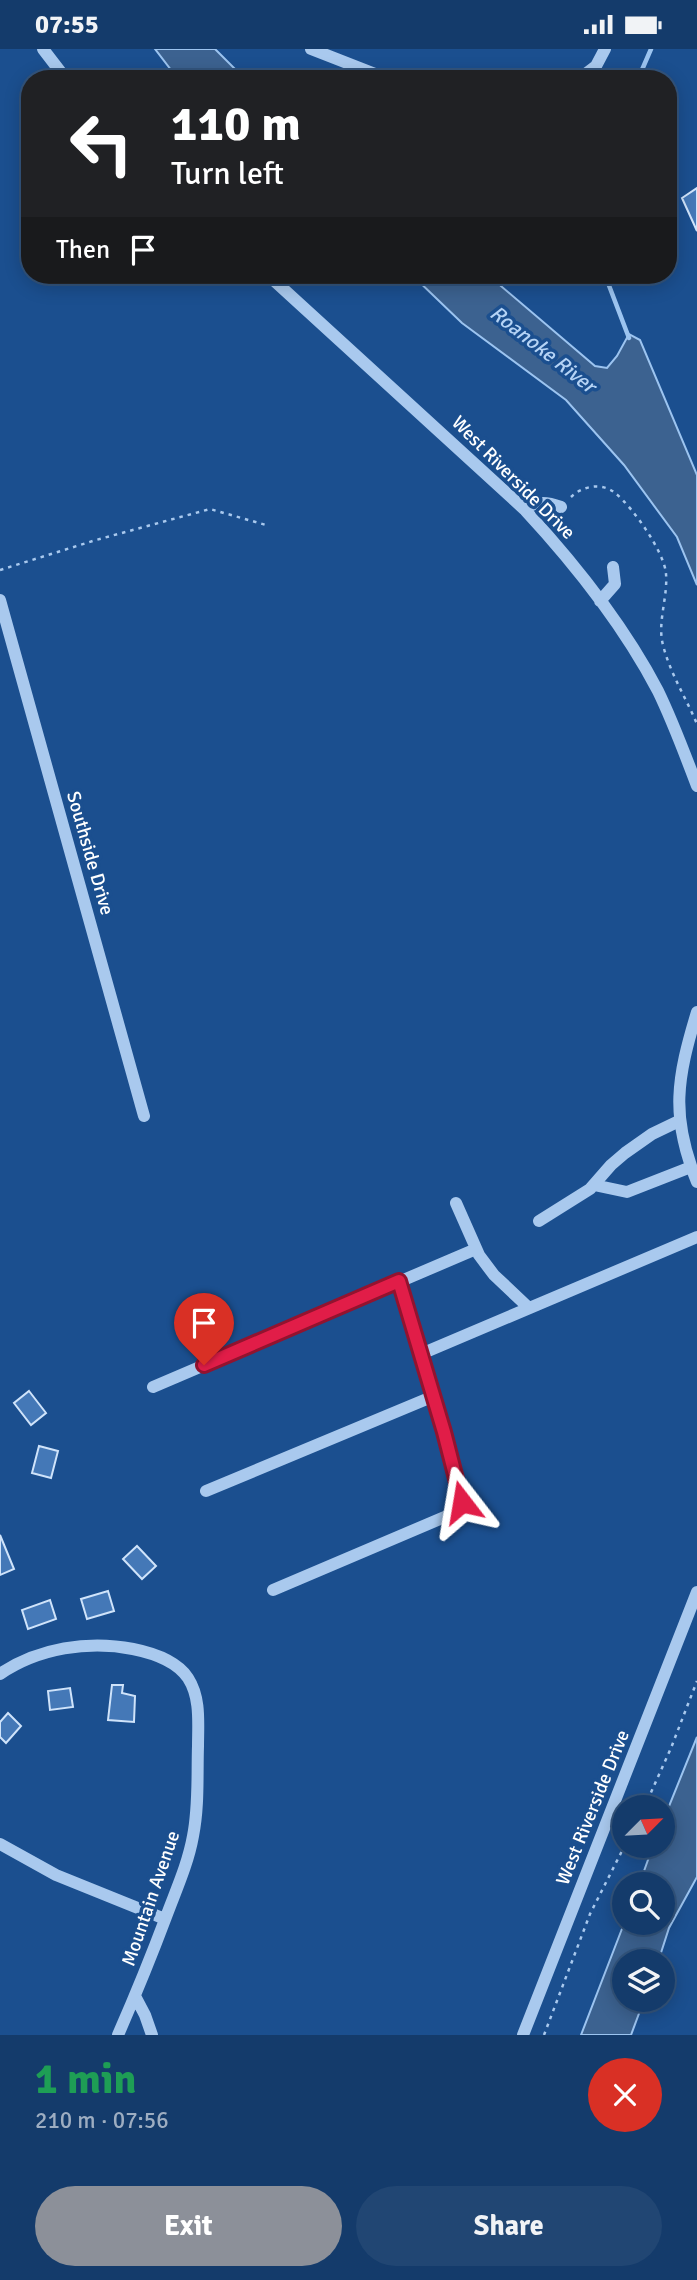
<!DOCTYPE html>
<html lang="en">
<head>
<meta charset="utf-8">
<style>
  :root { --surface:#143b6b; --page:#214673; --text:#f1f3f6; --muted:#9dadc1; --line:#33557e; --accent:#8c9099 }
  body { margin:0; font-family:Signika,sans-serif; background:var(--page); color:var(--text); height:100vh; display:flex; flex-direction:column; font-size:26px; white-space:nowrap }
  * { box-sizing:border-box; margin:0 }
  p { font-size:23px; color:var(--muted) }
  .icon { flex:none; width:38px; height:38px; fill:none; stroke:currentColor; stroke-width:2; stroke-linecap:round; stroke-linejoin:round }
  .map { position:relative; height:1986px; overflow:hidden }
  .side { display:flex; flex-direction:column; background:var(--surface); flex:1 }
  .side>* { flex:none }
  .banner { position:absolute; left:21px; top:21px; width:656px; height:214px; border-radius:28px; box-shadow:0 4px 18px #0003,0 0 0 2px var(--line); background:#202124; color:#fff; overflow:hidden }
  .needle { width:46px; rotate:66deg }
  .controls { position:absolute; left:612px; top:1746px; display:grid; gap:14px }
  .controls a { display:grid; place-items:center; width:63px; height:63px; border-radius:50%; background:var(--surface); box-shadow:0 4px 18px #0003,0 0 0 2px var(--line); font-size:35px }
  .pin { position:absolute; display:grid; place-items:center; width:60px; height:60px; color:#fff; margin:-72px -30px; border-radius:50% 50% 50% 0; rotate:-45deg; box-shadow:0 0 7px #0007 }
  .pin .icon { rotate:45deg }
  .me { position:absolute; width:77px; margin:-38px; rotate:346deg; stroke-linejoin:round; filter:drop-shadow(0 0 5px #0008) }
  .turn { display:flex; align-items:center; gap:24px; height:147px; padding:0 35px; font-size:32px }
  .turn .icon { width:91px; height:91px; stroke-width:2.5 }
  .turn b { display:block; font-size:49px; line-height:60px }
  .then { display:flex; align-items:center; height:66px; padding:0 35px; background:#0003; gap:14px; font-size:26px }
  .round { display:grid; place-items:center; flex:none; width:74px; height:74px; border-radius:37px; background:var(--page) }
  .summary { display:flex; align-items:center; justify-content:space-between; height:119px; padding:0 35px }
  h1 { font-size:42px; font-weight:800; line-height:52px; color:#1e9e55 }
  .primary-button { display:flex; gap:14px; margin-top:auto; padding:14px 35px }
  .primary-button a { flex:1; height:80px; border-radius:42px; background:var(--accent); color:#fff; font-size:28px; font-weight:800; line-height:80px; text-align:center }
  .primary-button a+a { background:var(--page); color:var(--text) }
  .status { display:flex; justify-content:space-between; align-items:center; height:49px; padding:0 35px; background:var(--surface); direction:ltr }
  .status svg { height:19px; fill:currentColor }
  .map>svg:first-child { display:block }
  .water { fill:#3c6290; stroke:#9cc4f0; stroke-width:2 }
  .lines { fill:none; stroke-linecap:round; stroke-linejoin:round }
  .stream { stroke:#9cc4f0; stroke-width:4.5 }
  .building { fill:#4478b7; stroke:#cfe3fa; stroke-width:2 }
  .path { stroke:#a9c9ee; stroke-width:2.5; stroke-dasharray:3.5 5; stroke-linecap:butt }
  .minor { stroke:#a9c9ee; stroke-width:12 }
  .route-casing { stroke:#92132f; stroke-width:18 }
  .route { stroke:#e11d48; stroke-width:12 }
  .labels { text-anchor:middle; stroke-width:7; stroke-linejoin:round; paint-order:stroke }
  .street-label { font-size:19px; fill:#fff; stroke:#1b4f8f }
  .water-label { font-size:21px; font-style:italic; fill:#b5d3f5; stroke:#1b4f8f }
</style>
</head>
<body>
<div class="status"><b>07:55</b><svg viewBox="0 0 49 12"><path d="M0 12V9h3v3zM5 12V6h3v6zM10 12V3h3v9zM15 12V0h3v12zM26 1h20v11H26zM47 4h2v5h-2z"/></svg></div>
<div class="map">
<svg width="697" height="1986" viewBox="0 0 697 1986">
  <rect width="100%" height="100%" fill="#1b4f8f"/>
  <path class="water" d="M155,0H215L245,30H178Z
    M412,226H488L595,317L607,319L617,307L629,285L640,291L697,426V536L677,488L624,416L566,351L462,274Z
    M697,1688V1828L669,1879L658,1913H625V1951H644L631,1986H581L625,1872V1874H663V1836H639L653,1797H663V1772Z"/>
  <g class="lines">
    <path class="stream" d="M638,30L651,0
      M605,226L629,289"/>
  </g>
  <path class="building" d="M697,139V182L682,149Z
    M29,1342L46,1364L31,1376L14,1354Z
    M39,1397L58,1402L51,1429L32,1424Z
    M0,1486L14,1520L0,1526Z
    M137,1497L156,1517L142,1530L123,1510Z
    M108,1542L114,1562L87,1570L81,1550Z
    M50,1551L56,1570L28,1580L22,1561Z
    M112,1636H123L122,1644L135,1647L134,1673L108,1671Z
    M70,1639L73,1658L50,1661L48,1642Z
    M8,1664L21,1677L6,1694L0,1688V1673Z"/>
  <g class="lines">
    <path class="path" d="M571,448C582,437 602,433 615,444C632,457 665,504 666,525C668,548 657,574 663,596C670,624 686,649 697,675
      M0,521L96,491L210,460L266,476
      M644,1759L671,1699L697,1632
      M544,1986L590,1865L625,1796"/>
    <path class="minor" d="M43,0L66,30
      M311,0L388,30
      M579,30L596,17L605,0
      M268,226L524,460C575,515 623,575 658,642C673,673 685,705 697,737
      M524,460C537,452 547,453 561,458
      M0,551L144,1067
      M600,552L615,535L613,518
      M697,963C677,1029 670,1067 697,1133
      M594,1136L627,1143L691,1118
      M456,1154L479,1206L494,1226L529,1259
      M539,1172L590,1140L611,1116L625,1104L652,1085L679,1072
      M421,1305L697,1188
      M153,1338L476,1200
      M206,1442L434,1347
      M273,1541L454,1464L462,1453L444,1383L399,1232
      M0,1625C38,1599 89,1591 133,1600C153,1604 176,1611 188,1629C201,1649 198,1675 198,1697C197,1727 199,1757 193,1787C188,1815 176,1841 166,1868C151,1908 135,1947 118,1986
      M0,1795L56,1826L165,1870
      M135,1947L145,1966L152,1986
      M523,1986L697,1543"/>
  </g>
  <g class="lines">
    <defs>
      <path id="route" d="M204,1316L399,1232L444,1383L462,1453"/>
    </defs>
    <use href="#route" class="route-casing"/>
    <use href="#route" class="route"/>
  </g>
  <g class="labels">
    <g class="street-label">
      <text transform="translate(514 428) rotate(45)" y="7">West Riverside Drive</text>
      <text transform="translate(91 804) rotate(74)" y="7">Southside Drive</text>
      <text transform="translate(592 1758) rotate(-68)" y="7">West Riverside Drive</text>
      <text transform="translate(150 1849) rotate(-71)" y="7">Mountain Avenue</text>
    </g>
    <g class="water-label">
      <text transform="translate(543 300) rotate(38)" y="7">Roanoke River</text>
    </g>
  </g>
</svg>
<div class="controls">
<a><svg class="needle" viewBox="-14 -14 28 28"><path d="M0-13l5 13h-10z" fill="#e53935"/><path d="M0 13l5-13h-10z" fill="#9dadc1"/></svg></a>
<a><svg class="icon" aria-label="search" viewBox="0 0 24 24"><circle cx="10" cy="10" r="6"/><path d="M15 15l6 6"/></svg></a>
<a><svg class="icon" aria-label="layers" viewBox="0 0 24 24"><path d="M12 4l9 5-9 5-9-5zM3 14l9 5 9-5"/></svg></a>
</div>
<div class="pin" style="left:204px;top:1316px;background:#d93025"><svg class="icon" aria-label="arrive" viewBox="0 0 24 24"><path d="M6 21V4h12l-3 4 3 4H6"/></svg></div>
<svg class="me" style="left:462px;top:1453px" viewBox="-20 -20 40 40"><path d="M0-17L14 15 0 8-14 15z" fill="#e11d48" stroke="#fff" stroke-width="4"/></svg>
<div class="banner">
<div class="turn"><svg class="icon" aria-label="left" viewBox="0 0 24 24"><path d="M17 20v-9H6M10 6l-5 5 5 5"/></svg><div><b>110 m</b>Turn left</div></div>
<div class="then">Then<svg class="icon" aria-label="arrive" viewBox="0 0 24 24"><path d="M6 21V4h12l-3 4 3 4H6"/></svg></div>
</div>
</div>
<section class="side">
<div class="summary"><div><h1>1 min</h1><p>210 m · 07:56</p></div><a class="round" style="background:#d93025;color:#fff"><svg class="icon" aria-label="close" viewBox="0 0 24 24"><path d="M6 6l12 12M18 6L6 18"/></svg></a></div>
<div class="primary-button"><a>Exit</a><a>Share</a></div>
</section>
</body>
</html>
